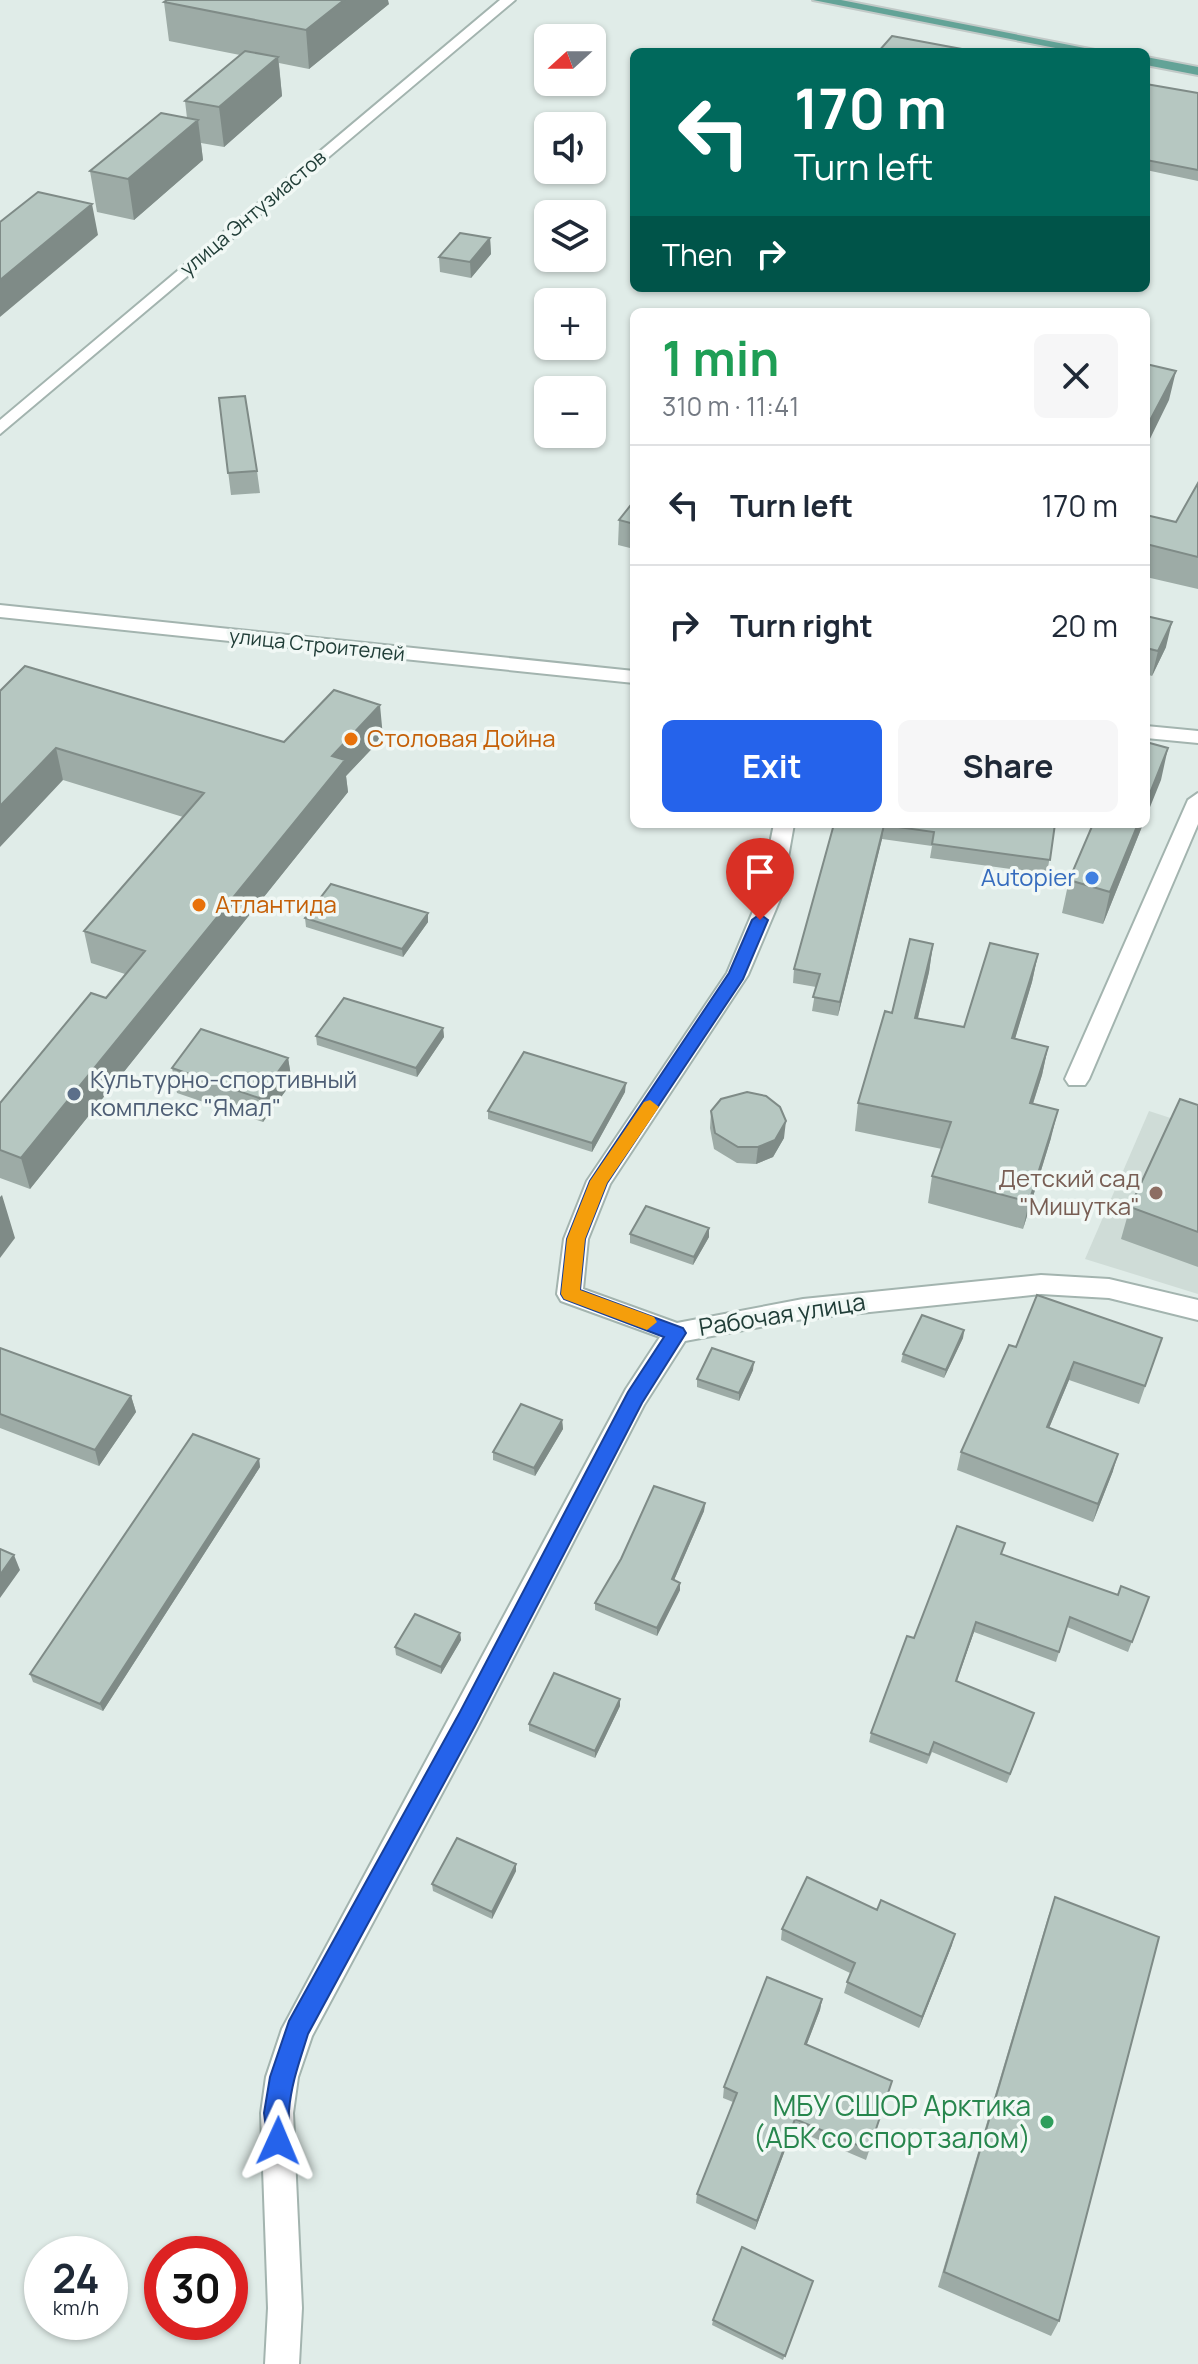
<!DOCTYPE html>
<html lang="en">
<head>
<meta charset="utf-8">
<style>
  :root { --surface:#fff; --page:#f6f6f7; --text:#1f2937; --muted:#747a83; --line:#e0e1e3; --accent:#2563eb }
  body { margin:0; font-family:Manrope,sans-serif; background:var(--page); color:var(--text); height:100vh; display:flex; flex-direction:column; font-size:30px; white-space:nowrap }
  * { box-sizing:border-box; margin:0 }
  p { font-size:26px; color:var(--muted) }
  .icon { flex:none; width:44px; height:44px; fill:none; stroke:currentColor; stroke-width:2; stroke-linecap:round; stroke-linejoin:round }
  .map { position:relative; flex:1; overflow:hidden }
  .drawer { position:absolute; left:630px; top:308px; width:520px; height:520px; display:flex; flex-direction:column; background:var(--surface); border-radius:12px; box-shadow:0 2px 6px #0004 }
  .drawer>* { flex:none }
  .hud { position:absolute; left:630px; top:48px; width:520px; height:244px; border-radius:12px; box-shadow:0 2px 6px #0004; background:#00695c; color:#fff; overflow:hidden }
  .needle { width:52px; rotate:249deg }
  .fabs { position:absolute; left:534px; top:24px; display:grid; gap:16px }
  .fabs a { display:grid; place-items:center; width:72px; height:72px; border-radius:12px; background:var(--surface); box-shadow:0 2px 6px #0004; font-size:40px }
  .speed { position:absolute; left:24px; top:2236px; display:flex; gap:16px; font-size:40px; font-weight:700; text-align:center }
  .speed>* { display:grid; place-content:center; width:104px; height:104px; border-radius:50%; background:var(--surface); box-shadow:0 2px 6px #0004; line-height:1 }
  .speed small { font-size:20px; font-weight:400 }
  .speed .limit { border:12px solid #d22; background:#fff; color:#111 }
  .pin { position:absolute; display:grid; place-items:center; width:68px; height:68px; color:#fff; margin:-82px -34px; border-radius:50% 50% 50% 0; rotate:-45deg; box-shadow:0 0 8px #0007 }
  .pin .icon { rotate:45deg }
  .me { position:absolute; width:88px; margin:-44px; rotate:1deg; stroke-linejoin:round; filter:drop-shadow(0 0 6px #0008) }
  .turn { display:flex; align-items:center; gap:28px; height:168px; padding:0 32px; font-size:36px }
  .turn .icon { width:104px; height:104px; stroke-width:2.5 }
  .turn b { display:block; font-size:56px; line-height:68px }
  .then { display:flex; align-items:center; height:76px; padding:0 32px; background:#0003; gap:16px; font-size:30px }
  .round { display:grid; place-items:center; flex:none; width:84px; height:84px; border-radius:12px; background:var(--page) }
  .summary { display:flex; align-items:center; justify-content:space-between; height:136px; padding:0 32px }
  h1 { font-size:48px; font-weight:700; line-height:60px; color:#1e9e55 }
  .action { display:flex; gap:16px; margin-top:auto; padding:16px 32px }
  .action a { flex:1; height:92px; border-radius:12px; background:var(--accent); color:#fff; font-size:32px; font-weight:700; line-height:92px; text-align:center }
  .action a+a { background:var(--page); color:var(--text) }
  ul { padding:0; list-style:none }
  li { display:flex; align-items:center; gap:24px; height:120px; padding:0 32px; border-top:2px solid var(--line) }
  li div { flex:1 }
  li b { display:block; font-size:30px }
  li em { font-style:normal }
  .map>svg:first-child { display:block }
  .built { fill:#cfdcd7 }
  .lines { fill:none; stroke-linecap:round; stroke-linejoin:round }
  .minor-casing { stroke:#a3b4af; stroke-width:4 }
  .major-casing { stroke:#c1c9c7; stroke-width:4 }
  .minor { fill:#fff; fill-rule:evenodd }
  .major { fill:#63a397; fill-rule:evenodd }
  .wall { fill:#9daba6 }
  .shaded-wall { fill:#7f8b87 }
  .building { fill:#b6c7c1; stroke:#7f8b87; stroke-width:2 }
  .route { fill:#2563eb; stroke:#184099; stroke-width:2 }
  .slow { fill:#f59e0b }
  .food-dot { fill:#e8710a; stroke:#f1f8f5; stroke-width:3 }
  .shop-dot { fill:#3f7fe0; stroke:#f1f8f5; stroke-width:3 }
  .service-dot { fill:#5c6f8a; stroke:#f1f8f5; stroke-width:3 }
  .education-dot { fill:#8d6e63; stroke:#f1f8f5; stroke-width:3 }
  .leisure-dot { fill:#2e9e5b; stroke:#f1f8f5; stroke-width:3 }
  .labels { text-anchor:middle; stroke-width:7; stroke-linejoin:round; paint-order:stroke }
  .far-street-label { font-size:20px; fill:#203d37; stroke:#f1f8f5 }
  .food-label { font-size:24px; fill:#c56008; stroke:#f1f8f5; text-anchor:start }
  .shop-label { font-size:24px; fill:#366cbe; stroke:#f1f8f5; text-anchor:end }
  .service-label { font-size:24px; fill:#4e5e75; stroke:#f1f8f5; text-anchor:start }
  .education-label { font-size:24px; fill:#785e54; stroke:#f1f8f5; text-anchor:end }
  .street-label { font-size:24px; fill:#203d37; stroke:#f1f8f5 }
  .near-leisure-label { font-size:28px; fill:#27864d; stroke:#f1f8f5; text-anchor:end }
</style>
</head>
<body>
<div class="map">
<svg width="1198" height="2364" viewBox="0 0 1198 2364">
  <rect width="100%" height="100%" fill="#e0ece8"/>
  <path class="built" d="M1149,1111L1198,1127V1294L1085,1259Z"/>
  <g class="lines">
    <defs>
      <path id="minor" d="M500,0H515L0,434V420Z
        M0,605L634,671V683L0,617Z
        M1146,726L1198,731V743L1146,738Z
        M1198,793V824L1089,1079L1085,1085H1069L1065,1079L1188,800Z
        M774,824H794L781,897L748,975L610,1184L588,1239L583,1289L677,1323L803,1299L1041,1275L1109,1279L1198,1300V1320L1109,1298L1041,1294L803,1319L685,1341L644,1405L477,1728L312,2036L298,2077L293,2113L302,2308L299,2364H265L268,2308L261,2113L266,2077L282,2029L626,1389L660,1337L561,1301L557,1294L564,1239L587,1181L727,973L759,897Z"/>
      <path id="major" d="M813,0H841L1105,52H1076Z
        M1146,57L1198,67V75L1146,65Z"/>
    </defs>
    <use href="#minor" class="minor-casing"/>
    <use href="#major" class="major-casing"/>
    <use href="#minor" class="minor"/>
    <use href="#major" class="major"/>
  </g>
  <path class="wall" d="M164,2L389,4L309,69L279,63L282,96L224,147L201,143L203,160L134,220L97,212L90,171L187,118L185,101L240,55L169,41Z
    M1146,84L1198,93V181L1146,170Z
    M490,238L491,254L471,278L440,272L439,257Z
    M219,398L257,471L260,493L231,495Z
    M1198,483V589L1146,577V515L1176,522Z
    M634,501V549L618,545L619,520Z
    M1146,616L1166,647L1152,676L1146,674Z
    M0,691L284,742L383,737L346,776L348,792L30,1189L0,1178V1103L106,998L125,974L91,963L84,931L183,817L63,780Z
    M834,824H1055L1047,874L930,858L932,846L882,839L838,1016L812,1011L816,987L793,983L794,969Z
    M1093,824H1143L1103,924L1062,913L1069,880Z
    M428,913V922L403,957L306,927L305,918Z
    M933,944L929,972L918,1018L964,1027L1038,954L1032,982L1015,1038L1048,1047L1042,1075L1033,1104L1051,1138L1023,1229L928,1203L932,1176L942,1149L855,1131L858,1103L892,1013Z
    M443,1028L444,1037L417,1077L317,1045L316,1036Z
    M288,1058L292,1082L263,1122L177,1093L172,1068Z
    M625,1092L592,1152L488,1119V1111Z
    M1198,1105V1267L1121,1239L1130,1207Z
    M711,1111L784,1138L773,1157L756,1164L737,1163L714,1149L710,1128Z
    M630,1234L709,1237L693,1265L630,1243Z
    M964,1330L963,1338L944,1378L901,1362L903,1354Z
    M1162,1338L1139,1404L1069,1380L1049,1428L1113,1471L1093,1522L957,1470L961,1452L1016,1347Z
    M0,1348L131,1396L136,1412L99,1466L0,1428Z
    M753,1370L739,1401L697,1387V1379Z
    M562,1420L563,1429L535,1476L493,1460V1452Z
    M259,1459L260,1467L103,1711L33,1682L30,1674Z
    M705,1503L704,1511L674,1580L680,1590L657,1636L595,1610V1603Z
    M1002,1554L1118,1595L1149,1597L1128,1652L1067,1627L1056,1662L974,1632L957,1681L1031,1722L1007,1783L932,1752L927,1764L869,1742L871,1733L914,1638Z
    M460,1633L461,1640L441,1674L396,1655L395,1647Z
    M620,1699V1706L595,1758L529,1731V1724Z
    M516,1864V1871L492,1919L433,1891L432,1884Z
    M1055,1897L1059,2321L1051,2336L938,2287L1048,1917Z
    M782,1929L952,1945L919,2028L844,1993L850,1973L781,1940Z
    M822,1999L820,2010L807,2044L889,2091L866,2160L793,2129L755,2230L696,2203L697,2194L733,2102L723,2098L724,2087Z
    M813,2281L783,2360L712,2325L713,2320Z"/>
  <path class="shaded-wall" d="M344,0H388L389,4L309,69L306,30Z
    M278,57L282,96L224,147L219,107Z
    M198,120L203,160L134,220L128,179Z
    M92,204L98,235L0,317V280Z
    M490,238L491,254L471,278L470,262Z
    M1176,371L1169,400L1146,447V428Z
    M1172,622L1166,647L1152,676L1158,651Z
    M380,705L383,737L346,776L348,792L30,1189L21,1158L332,756Z
    M56,748L63,780L0,847V806Z
    M1168,748L1161,780L1146,817V803Z
    M1138,824H1143L1103,924L1110,892Z
    M884,825L882,839L838,1016L840,1002Z
    M428,913V922L403,957L402,949Z
    M933,944L929,972L911,1046L915,1018Z
    M1038,954L1032,982L1007,1066L1012,1038Z
    M443,1028L444,1037L417,1077L416,1068Z
    M1048,1047L1042,1075L1024,1131L1030,1103Z
    M288,1058L292,1082L263,1122L259,1098Z
    M626,1083L625,1092L592,1152V1143Z
    M1058,1110L1051,1138L1023,1229L1029,1202Z
    M786,1121L784,1138L773,1157L756,1164L758,1147Z
    M2,1195L15,1238L0,1258V1197Z
    M709,1228V1237L693,1265L694,1257Z
    M964,1330L963,1338L944,1378L946,1370Z
    M754,1362L753,1370L739,1401V1393Z
    M1074,1362L1069,1380L1042,1445L1047,1427Z
    M131,1396L136,1412L99,1466L95,1450Z
    M562,1420L563,1429L535,1476L534,1468Z
    M1118,1454L1113,1471L1093,1522L1098,1504Z
    M259,1459L260,1467L103,1711L100,1704Z
    M705,1503L704,1511L671,1587L672,1579Z
    M14,1555L20,1570L0,1598V1575Z
    M680,1583V1590L657,1636V1628Z
    M976,1622L974,1632L953,1690L956,1681Z
    M460,1633L461,1640L441,1674V1667Z
    M620,1699V1706L595,1758V1751Z
    M516,1864V1871L492,1919V1912Z
    M955,1934L952,1945L919,2028L922,2017Z
    M822,1999L820,2010L803,2054L805,2044Z
    M795,2119L793,2129L755,2230L757,2221Z"/>
  <path class="building" d="M167,0H344L306,30L164,2Z
    M892,36L978,52H878Z
    M245,51L278,57L219,107L185,101Z
    M1146,84L1198,93V170L1146,160Z
    M161,113L198,120L128,179L90,171Z
    M38,192L92,204L0,280V222Z
    M460,233L490,238L470,262L439,257Z
    M1146,364L1176,371L1146,428Z
    M245,396L257,471L228,473L219,398Z
    M1198,483V557L1146,544V515L1176,522Z
    M634,501V524L619,520Z
    M1146,616L1172,622L1158,651L1146,648Z
    M25,666L284,742L334,690L380,705L332,756L345,760L21,1158L0,1150V1103L91,993L106,998L145,951L84,931L204,793L56,748L0,806V691Z
    M1146,742L1168,748L1146,803Z
    M834,824H1055L1050,860L932,844L934,832L884,825L840,1002L813,997L820,974L794,969Z
    M1093,824H1138L1110,892L1069,880Z
    M331,884L428,913L402,949L305,918Z
    M910,939L933,944L915,1018L964,1027L990,943L1038,954L1012,1038L1048,1047L1030,1103L1058,1110L1029,1202L932,1176L951,1122L858,1103L885,1011L892,1013Z
    M344,998L443,1028L416,1068L316,1036Z
    M201,1029L288,1058L259,1098L172,1068Z
    M524,1052L626,1083L592,1143L488,1111Z
    M747,1092L766,1096L780,1107L786,1121L775,1140L758,1147H738L715,1133L711,1111L721,1099Z
    M1180,1099L1198,1105V1232L1130,1207Z
    M646,1206L709,1228L694,1257L630,1234Z
    M1037,1295L1162,1338L1145,1386L1074,1362L1047,1427L1118,1454L1098,1504L961,1452L1009,1345L1016,1347Z
    M922,1315L964,1330L946,1370L903,1354Z
    M0,1348L131,1396L95,1450L0,1414Z
    M712,1348L754,1362L739,1393L697,1379Z
    M521,1404L562,1420L534,1468L493,1452Z
    M193,1434L259,1459L100,1704L30,1674Z
    M654,1486L705,1503L672,1579L680,1583L657,1628L595,1603L621,1559Z
    M957,1526L1005,1543L1001,1554L1118,1595L1121,1586L1149,1597L1132,1642L1070,1617L1059,1652L976,1622L956,1681L1034,1713L1010,1774L934,1742L929,1755L871,1733L907,1636L914,1638Z
    M0,1549L14,1555L0,1575Z
    M415,1614L460,1633L441,1667L395,1647Z
    M554,1673L620,1699L595,1751L529,1724Z
    M457,1838L516,1864L492,1912L432,1884Z
    M807,1877L877,1910L881,1900L955,1934L922,2017L847,1982L855,1963L782,1929Z
    M1055,1897L1159,1937L1059,2321L944,2272Z
    M767,1977L822,1999L805,2044L892,2081L869,2150L795,2119L757,2221L697,2194L737,2093L724,2087Z
    M742,2247L813,2281L785,2356L713,2320Z"/>
  <path class="route" d="M760,914L768,920L743,979L607,1183L585,1239L580,1290L683,1328L686,1333L642,1403L475,1726L308,2034C300,2060 291,2084 289,2111C288,2124 292,2137 287,2150L278,2153L269,2150L264,2113L270,2077L289,2021L460,1712L628,1392L664,1337L564,1299L561,1294L567,1239L590,1181L729,973L752,920Z"/>
  <path class="slow" d="M650,1100L659,1107L607,1183L585,1239L580,1290L654,1317L657,1322L647,1330L564,1299L561,1294L567,1239L590,1181L644,1102Z"/>
  <g class="food-dot">
    <circle cx="351" cy="739" r="8"/>
    <circle cx="199" cy="905" r="8"/>
  </g>
  <circle class="shop-dot" cx="1092" cy="878" r="8"/>
  <circle class="service-dot" cx="74" cy="1094" r="8"/>
  <circle class="education-dot" cx="1156" cy="1193" r="8"/>
  <circle class="leisure-dot" cx="1047" cy="2122" r="8"/>
  <g class="labels">
    <g class="far-street-label">
      <text transform="translate(253 213) rotate(-40)" y="7">улица Энтузиастов</text>
      <text transform="translate(317 645) rotate(6)" y="7">улица Строителей</text>
    </g>
    <g class="food-label">
      <text x="367" y="747">Столовая Дойна</text>
      <text x="215" y="913">Атлантида</text>
    </g>
    <g class="shop-label">
      <text x="1076" y="886">Autopier</text>
    </g>
    <g class="service-label">
      <text x="90" y="1088">Культурно-спортивный<tspan x="90" dy="28">комплекс "Ямал"</tspan></text>
    </g>
    <g class="education-label">
      <text x="1140" y="1187">Детский сад<tspan x="1140" dy="28">"Мишутка"</tspan></text>
    </g>
    <g class="street-label">
      <text transform="translate(782 1315) rotate(-9)" y="8">Рабочая улица</text>
    </g>
    <g class="near-leisure-label">
      <text x="1031" y="2116">МБУ СШОР Арктика<tspan x="1031" dy="32">(АБК со спортзалом)</tspan></text>
    </g>
  </g>
</svg>
<div class="fabs">
<a><svg class="needle" viewBox="-14 -14 28 28"><path d="M0-13l5 13h-10z" fill="#e53935"/><path d="M0 13l5-13h-10z" fill="#747a83"/></svg></a>
<a><svg class="icon" aria-label="sound" viewBox="0 0 24 24"><path d="M4 9h4l5-4v14l-5-4H4zM17 9q2 3 0 6"/></svg></a>
<a><svg class="icon" aria-label="layers" viewBox="0 0 24 24"><path d="M12 4l9 5-9 5-9-5zM3 14l9 5 9-5"/></svg></a>
<a>+</a>
<a>−</a>
</div>
<div class="speed"><div>24<small>km/h</small></div><div class="limit">30</div></div>
<div class="pin" style="left:760px;top:920px;background:#d93025"><svg class="icon" aria-label="arrive" viewBox="0 0 24 24"><path d="M6 21V4h12l-3 4 3 4H6"/></svg></div>
<svg class="me" style="left:278px;top:2141px" viewBox="-20 -20 40 40"><path d="M0-17L14 15 0 8-14 15z" fill="#2563eb" stroke="#fff" stroke-width="4"/></svg>
<div class="hud">
<div class="turn"><svg class="icon" aria-label="left" viewBox="0 0 24 24"><path d="M17 20v-9H6M10 6l-5 5 5 5"/></svg><div><b>170 m</b>Turn left</div></div>
<div class="then">Then<svg class="icon" aria-label="right" viewBox="0 0 24 24"><path d="M7 20v-9h11M14 6l5 5-5 5"/></svg></div>
</div>
<section class="drawer">
<div class="summary"><div><h1>1 min</h1><p>310 m · 11:41</p></div><a class="round"><svg class="icon" aria-label="close" viewBox="0 0 24 24"><path d="M6 6l12 12M18 6L6 18"/></svg></a></div>
<ul>
<li><svg class="icon" aria-label="left" viewBox="0 0 24 24"><path d="M17 20v-9H6M10 6l-5 5 5 5"/></svg><div><b>Turn left</b></div><em>170 m</em></li>
<li><svg class="icon" aria-label="right" viewBox="0 0 24 24"><path d="M7 20v-9h11M14 6l5 5-5 5"/></svg><div><b>Turn right</b></div><em>20 m</em></li>
</ul>
<div class="action"><a>Exit</a><a>Share</a></div>
</section>
</div>
</body>
</html>
